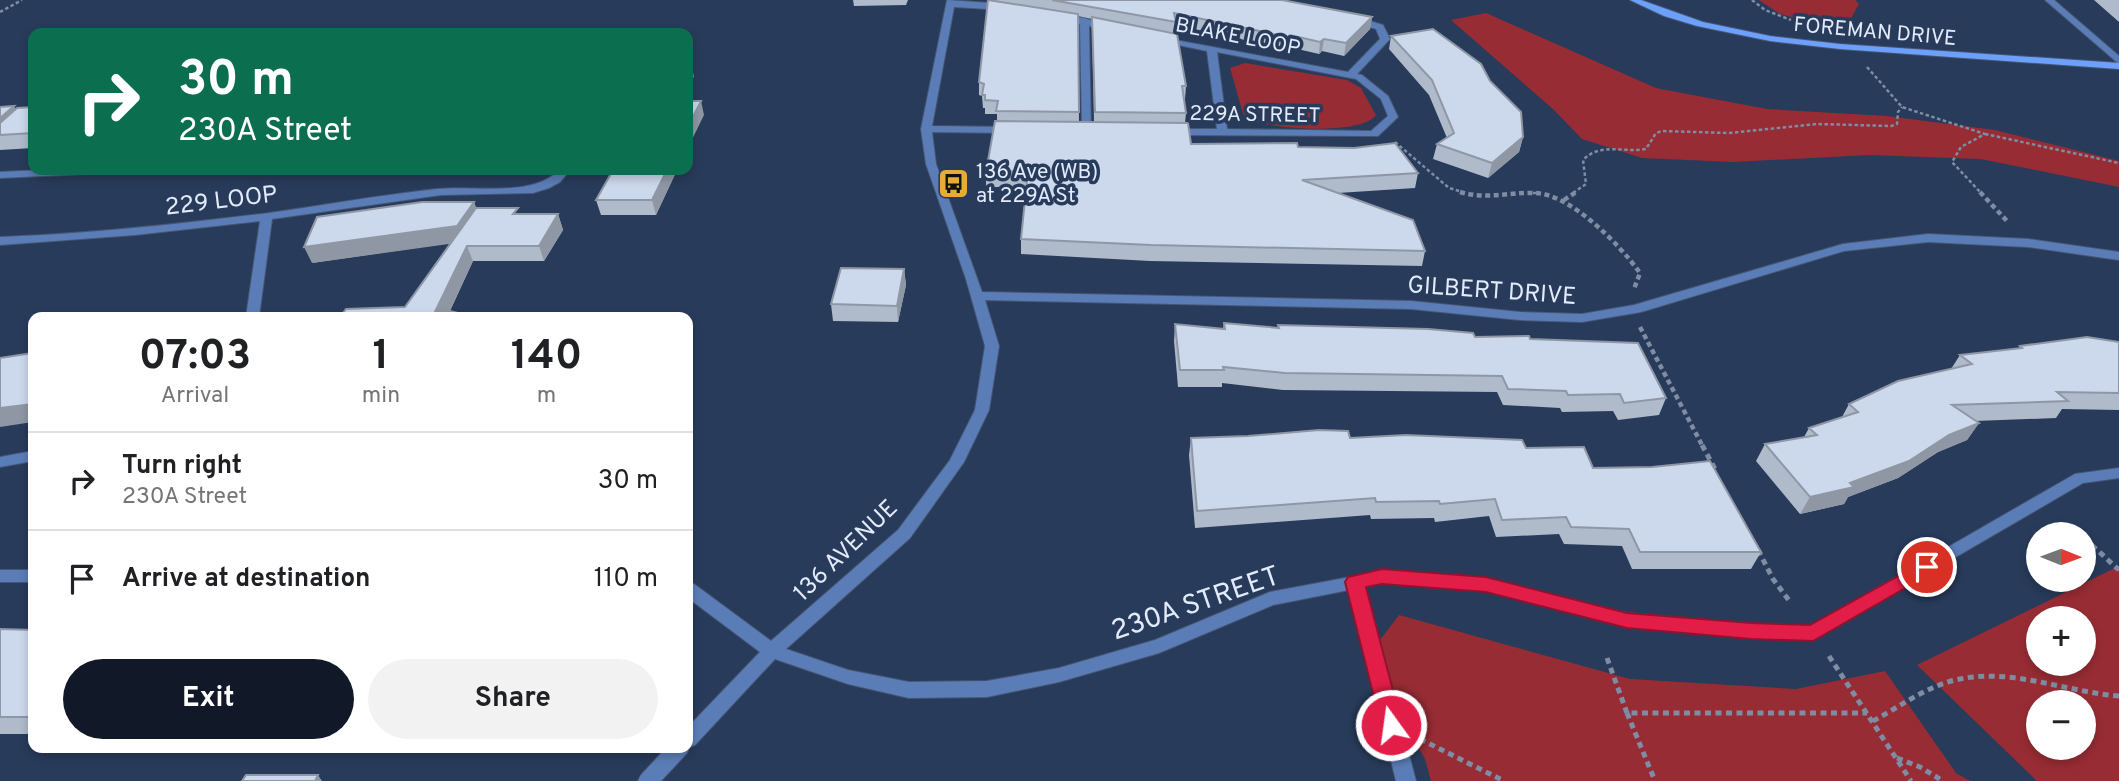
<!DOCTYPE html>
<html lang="en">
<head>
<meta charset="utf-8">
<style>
  :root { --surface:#fff; --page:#f2f2f2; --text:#202124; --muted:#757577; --line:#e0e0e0; --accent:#111827 }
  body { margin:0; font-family:Overpass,sans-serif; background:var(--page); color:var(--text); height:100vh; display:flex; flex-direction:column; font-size:26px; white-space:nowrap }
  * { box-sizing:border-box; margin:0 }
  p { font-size:23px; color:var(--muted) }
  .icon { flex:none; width:38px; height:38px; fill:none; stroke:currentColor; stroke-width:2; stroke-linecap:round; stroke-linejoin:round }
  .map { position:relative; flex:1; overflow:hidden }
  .side { position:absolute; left:28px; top:312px; width:665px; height:441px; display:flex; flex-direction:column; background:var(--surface); border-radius:14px; box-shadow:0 4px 10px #0003 }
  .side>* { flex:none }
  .guide { position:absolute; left:28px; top:28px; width:665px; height:147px; border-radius:14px; box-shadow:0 4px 10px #0003; background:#0b6e4f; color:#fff; overflow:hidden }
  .needle { width:46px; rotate:91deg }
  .fabs { position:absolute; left:2026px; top:522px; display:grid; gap:14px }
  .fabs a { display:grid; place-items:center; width:70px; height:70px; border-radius:50%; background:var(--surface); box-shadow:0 4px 10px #0003; font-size:35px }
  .pin { position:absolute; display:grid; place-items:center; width:60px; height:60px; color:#fff; margin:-30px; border:4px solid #fff; border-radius:50%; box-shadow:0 2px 7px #0007 }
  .me { position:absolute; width:77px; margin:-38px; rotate:346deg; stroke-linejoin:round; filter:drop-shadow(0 0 5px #0008) }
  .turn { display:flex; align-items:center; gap:24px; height:147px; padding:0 35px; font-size:32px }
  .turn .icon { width:91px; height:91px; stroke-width:2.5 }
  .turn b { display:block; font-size:49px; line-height:60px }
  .eta { display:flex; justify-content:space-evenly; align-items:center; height:119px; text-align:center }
  .eta b { font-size:42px; font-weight:700; line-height:49px }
  .primary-button { display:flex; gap:14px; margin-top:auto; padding:14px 35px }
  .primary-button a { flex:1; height:80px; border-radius:42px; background:var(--accent); color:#fff; font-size:28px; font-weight:700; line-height:80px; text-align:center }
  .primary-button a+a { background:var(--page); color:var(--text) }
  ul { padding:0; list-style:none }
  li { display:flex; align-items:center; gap:21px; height:98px; padding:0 35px; border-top:2px solid var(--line) }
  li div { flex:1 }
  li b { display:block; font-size:26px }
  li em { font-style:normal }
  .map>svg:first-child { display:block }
  .green { fill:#982c34; fill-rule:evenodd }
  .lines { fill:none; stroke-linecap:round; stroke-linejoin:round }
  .street-casing { stroke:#465774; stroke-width:2 }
  .secondary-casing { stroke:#465774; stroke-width:2 }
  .path-far2 { stroke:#7e8ca4; stroke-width:2.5; stroke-dasharray:3.5 2.5; stroke-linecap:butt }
  .path-far1 { stroke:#7e8ca4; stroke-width:4.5; stroke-dasharray:5 3.5; stroke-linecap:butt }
  .path { stroke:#7e8ca4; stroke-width:5; stroke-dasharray:6 4.5; stroke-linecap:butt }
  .street { fill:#5b7db7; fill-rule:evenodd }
  .secondary { fill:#6ca0fc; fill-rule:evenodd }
  .wall { fill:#afbacb; fill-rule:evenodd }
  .shaded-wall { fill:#8f97a5 }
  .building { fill:#ccd8ec; stroke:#8f97a5; stroke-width:2 }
  .route { fill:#e11d48; stroke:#92132f; stroke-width:2 }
  .labels { text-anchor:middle; stroke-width:7; stroke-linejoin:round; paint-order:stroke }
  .far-street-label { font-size:21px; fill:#e2ebfb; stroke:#283b5a }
  .far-poi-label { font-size:21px; fill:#e2ebfb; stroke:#283b5a; text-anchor:start }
  .street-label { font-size:24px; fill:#e2ebfb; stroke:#283b5a }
  .near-street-label { font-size:28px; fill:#e2ebfb; stroke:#283b5a }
</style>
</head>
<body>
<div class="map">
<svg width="2119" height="781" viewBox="0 0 2119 781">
  <rect width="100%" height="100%" fill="#283b5a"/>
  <path class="green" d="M1759,0H1855L1859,4L1849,22L1851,33L1780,14Z
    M1486,13L1656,88L1767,109L1887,116L1995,130L2119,161V187L1981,159L1869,155L1733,162L1642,158L1582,139L1554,110L1451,20Z
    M1245,63L1347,80L1361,88L1376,115C1362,136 1264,130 1244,117L1230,68Z
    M2119,566V781H2037L1917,665ZM2039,618H2084V663H2039ZM2039,702H2084V747H2039Z
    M1399,615L1630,679L1796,689L1885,671L1956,773L1970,781H1431L1425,759L1367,657Z"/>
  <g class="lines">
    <defs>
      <path id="street" d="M947,0L1005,4L1009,7L1005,10L954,7L932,126L1010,127L1015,130L1010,133L932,132L936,164L982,292L1411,301L1520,312L1582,314L1634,305L1843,244L1928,234L2028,239L2119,252V260L2028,247L1928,242L1844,251L1641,312L1582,322L1520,320L1411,309L985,300L999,346L989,410L964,462L910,538L786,649L848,670L909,682L987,681L1059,668L1155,640L1270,592L1382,571L1486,579L1627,613L1751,624L1811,626L2075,474L2119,468V478L2083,483L1813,640L1751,638L1627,627L1486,591L1382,583L1365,587L1416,781H1396L1349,590L1273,605L1159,653L1059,682L987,697L909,698L848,684L775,659L695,745L689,747L687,753L661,781H638L641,775L667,747H688V727L760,652L688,598V583L694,584L771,641L898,530L950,460L975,410L985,346L966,279L926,164L921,129Z
        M2045,0H2054L2119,56V64Z
        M1059,14L1084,18L1112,27L1108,30L1089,26L1091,133H1083L1082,131L1080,24L1056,19V15Z
        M1353,16L1383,25L1390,39L1357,74L1362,75L1388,96L1398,117L1378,136L1170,135L1165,132L1170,129H1217L1207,51L1159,41V37L1348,72L1380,39L1376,29L1350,21V17ZM1217,52L1356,79L1381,99L1388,116L1371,131L1227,129Z
        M42,170H111L106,173L0,178V172Z
        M559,170H570L560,182L549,188L533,193L441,195L272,219L259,317H246L260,221L135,235L0,245V237C90,234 180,224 269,213C325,205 381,195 437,189C474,185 533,198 559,170Z
        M33,451V461L0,467V457Z
        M0,570H33V582H0Z"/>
      <path id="secondary" d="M1630,0H1641L1703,22L1770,36L1840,44L2119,63V69L1840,49L1770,41L1697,26L1664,16Z"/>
    </defs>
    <use href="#street" class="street-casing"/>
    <use href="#secondary" class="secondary-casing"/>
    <path class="path-far2" d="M1752,0L1765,10L1791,20
      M0,12L22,0
      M1867,67L1902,107L1985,134L1961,147L1952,162L1981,193
      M1985,134L2119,163
      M1395,142L1449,188L1466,193
      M1533,193H1538
      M1573,193L1586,184L1583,160C1601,142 1623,153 1646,149L1656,133L1662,131L1729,133L1817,124L1891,126L1897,124L1898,112L1902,107"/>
    <path class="path-far1" d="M1460,192C1486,200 1509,192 1535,193C1571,194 1620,245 1640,273L1634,289
      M1980,192L2007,221
      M1564,200L1576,192
      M1640,327L1703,447"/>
    <path class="path" d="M1702,445L1716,471
      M2074,529L2080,534
      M2084,538L2119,570
      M1758,550L1773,579L1791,603
      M1829,656L1911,781
      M1607,658L1627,713H1867
      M1627,713L1655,781
      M1873,721C1901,706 1928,685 1960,679C2013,668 2066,692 2119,696
      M1420,739L1504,781
      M1897,758L1920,767L1943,781"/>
    <use href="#street" class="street"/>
    <use href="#secondary" class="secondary"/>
  </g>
  <path class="wall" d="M853,0H908L906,5L854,6Z
    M988,0H1282L1372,17L1370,29L1344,56L1322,51L1319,54L1289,47L1286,49L1176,25L1175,34L1186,86L1185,99H1184L1186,113L1185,123L1191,144L1298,147L1418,173L1415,188L1338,193L1425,251L1422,266L1150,261L1021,254V239L1027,187H986V172L997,121V114H985V108H983L982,96L979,95V82ZM1078,16L1092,19L1094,122H1079Z
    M2094,0H2119V22Z
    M1391,36L1490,81L1523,137L1519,152L1488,178L1433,159L1437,144L1447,138L1429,95L1389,49Z
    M0,107L16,110L33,107V148L0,150Z
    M613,170H677L656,215H601L596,200Z
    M474,202L476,208L520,214H558L563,230L544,261H473L450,311L343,313L405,307L450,243L312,263Z
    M904,269L906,285L898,322L833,321L831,304Z
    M1224,323L1278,328V325L1475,337L1530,339L1666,398L1659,415L1618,420L1613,411L1562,412L1560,408L1503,405L1497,392L1283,390L1222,383V387H1178L1174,341L1175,324L1223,329Z
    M2119,342V410L2062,409L2056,418L1975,421L1979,423L1967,440L1938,452L1898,478L1848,497L1844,504L1800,514L1756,461L1765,444L1804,437L1809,428L1842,417L1849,404L1951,369L1960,355L2018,349L2020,346Z
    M1191,438H1350L1526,448L1593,468L1761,552L1751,569H1632L1622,546L1564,544L1559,534L1496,537L1489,516L1435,522L1434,518L1371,519L1370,515L1195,528L1189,455Z
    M0,628L1,629L33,630V734H0Z"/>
  <path class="shaded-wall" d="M1372,17L1370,29L1344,56L1346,43Z
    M1290,35L1289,47L1286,49L1288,37Z
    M1324,39L1322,51L1319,54L1320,42Z
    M691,63L694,77L688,82V65Z
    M701,101L704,115L688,148V127Z
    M14,106L23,121L0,135V118Z
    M1523,137L1519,152L1488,178L1492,163Z
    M667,170H677L656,215L652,200Z
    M474,202L480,218L463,242L312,263L304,247Z
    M558,214L563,230L544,261L539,246Z
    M467,246L473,261L447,317L435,312Z
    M904,269L906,285L898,322L897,306Z
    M33,404V422L0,427V408Z
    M1979,423L1967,440L1938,452L1898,478L1848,497L1844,504L1800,514L1810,497L1850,483L1949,435Z
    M318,775L322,781H315Z"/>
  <path class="building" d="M988,0L1078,14L1079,112L996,111L998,101L985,100V95H982L984,84L979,82Z
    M1052,0H1282L1372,17L1346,43L1324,39L1320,42L1290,35L1288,37L1174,13L1176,22Z
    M1092,17L1177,34L1186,86H1182L1186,113L1095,112Z
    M1433,29L1481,64L1490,81L1521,112L1523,137L1492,163L1437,144L1454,133L1432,80L1391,36Z
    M688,101H701L688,127Z
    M14,106L0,118V107Z
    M33,107V133L0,135V123L17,108Z
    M995,121L1188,123L1191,144L1297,143L1298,147L1354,148L1395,143L1418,173L1302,180L1413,220L1425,251L1151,245L1021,239L1028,171L986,172Z
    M613,170H667L652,200H596Z
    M422,202H474L457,226L304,247L317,217Z
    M476,208H518L513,214H558L539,246H467L435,312L450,311L474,317H321L323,314L343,313L346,309L405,307Z
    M841,268L904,269L897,306L831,304Z
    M1224,323L1279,328L1278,325L1428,329L1473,333L1475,337L1529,336L1530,339L1638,343L1666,398L1624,403L1620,394L1568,395L1566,391L1508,389L1502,376L1285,373L1223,367L1224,370H1180L1175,324L1225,329Z
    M2087,337L2119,342V393L2057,392L2068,401L1952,405L1979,423L1949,435L1909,461L1850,483L1854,487L1810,497L1765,444L1817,435L1809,428L1858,412L1849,404L1898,381L1972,364L1960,355L2022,348L2020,346Z
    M33,353V404L0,408V358Z
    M1319,430L1348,431L1350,438L1406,435L1522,440L1526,448L1584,447L1593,468L1652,467L1710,461L1761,552H1640L1629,529L1571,527L1566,517L1502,520L1495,499L1440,504L1439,501L1376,502L1375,498L1197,511L1191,438L1248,436Z
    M0,629L33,630V717H0Z
    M246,775H318L315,781H242Z"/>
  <path class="route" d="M1927,560L1933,562L1936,567L1933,572L1813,641L1751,639L1627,628L1486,592L1382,584L1366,587L1402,725L1399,731L1391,734L1384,731L1381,725L1345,582L1348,577L1382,569L1486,577L1627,613L1751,623L1810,625Z"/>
  <defs>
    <symbol id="bus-square" viewBox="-11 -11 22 22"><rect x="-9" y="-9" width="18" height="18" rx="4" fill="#e6ac36" stroke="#283b5a"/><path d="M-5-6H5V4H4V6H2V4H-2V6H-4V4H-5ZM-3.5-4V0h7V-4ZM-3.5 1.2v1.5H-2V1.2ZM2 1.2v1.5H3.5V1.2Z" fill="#111"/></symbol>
  </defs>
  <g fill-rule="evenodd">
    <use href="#bus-square" x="936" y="166" width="35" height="35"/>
  </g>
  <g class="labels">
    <g class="far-street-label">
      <text transform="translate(1875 31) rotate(5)" y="7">FOREMAN DRIVE</text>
      <text transform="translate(1238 36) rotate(11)" y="7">BLAKE LOOP</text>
      <text transform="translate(1255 114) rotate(1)" y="7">229A STREET</text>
    </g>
    <g class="far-poi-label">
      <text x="976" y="178">136 Ave (WB)<tspan x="976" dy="24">at 229A St</tspan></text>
    </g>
    <g class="street-label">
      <text transform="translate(221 200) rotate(-7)" y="8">229 LOOP</text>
      <text transform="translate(1492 290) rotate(4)" y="8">GILBERT DRIVE</text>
      <text transform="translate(845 550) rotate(-44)" y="8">136 AVENUE</text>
    </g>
    <g class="near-street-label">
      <text transform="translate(1195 602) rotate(-19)" y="10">230A STREET</text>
    </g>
  </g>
</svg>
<div class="fabs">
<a><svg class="needle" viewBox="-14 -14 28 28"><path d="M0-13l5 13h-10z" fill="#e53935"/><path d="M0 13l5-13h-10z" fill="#757577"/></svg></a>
<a>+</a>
<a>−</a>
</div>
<div class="pin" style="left:1927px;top:567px;background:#d93025"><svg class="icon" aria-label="arrive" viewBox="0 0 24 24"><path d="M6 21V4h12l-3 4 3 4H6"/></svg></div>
<svg class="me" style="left:1391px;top:725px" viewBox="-20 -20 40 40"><circle r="17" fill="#e11d48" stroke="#fff" stroke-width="3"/><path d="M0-11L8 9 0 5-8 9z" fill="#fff"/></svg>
<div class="guide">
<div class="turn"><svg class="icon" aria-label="right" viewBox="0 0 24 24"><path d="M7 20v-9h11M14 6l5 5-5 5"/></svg><div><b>30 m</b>230A Street</div></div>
</div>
<section class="side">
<div class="eta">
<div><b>07:03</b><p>Arrival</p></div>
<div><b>1</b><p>min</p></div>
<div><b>140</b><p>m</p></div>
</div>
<ul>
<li><svg class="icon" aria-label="right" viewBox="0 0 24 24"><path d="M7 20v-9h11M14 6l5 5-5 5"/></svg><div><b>Turn right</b><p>230A Street</p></div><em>30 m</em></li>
<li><svg class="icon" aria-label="arrive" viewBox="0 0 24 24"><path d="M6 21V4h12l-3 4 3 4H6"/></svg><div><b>Arrive at destination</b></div><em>110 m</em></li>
</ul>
<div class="primary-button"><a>Exit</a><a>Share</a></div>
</section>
</div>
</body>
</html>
